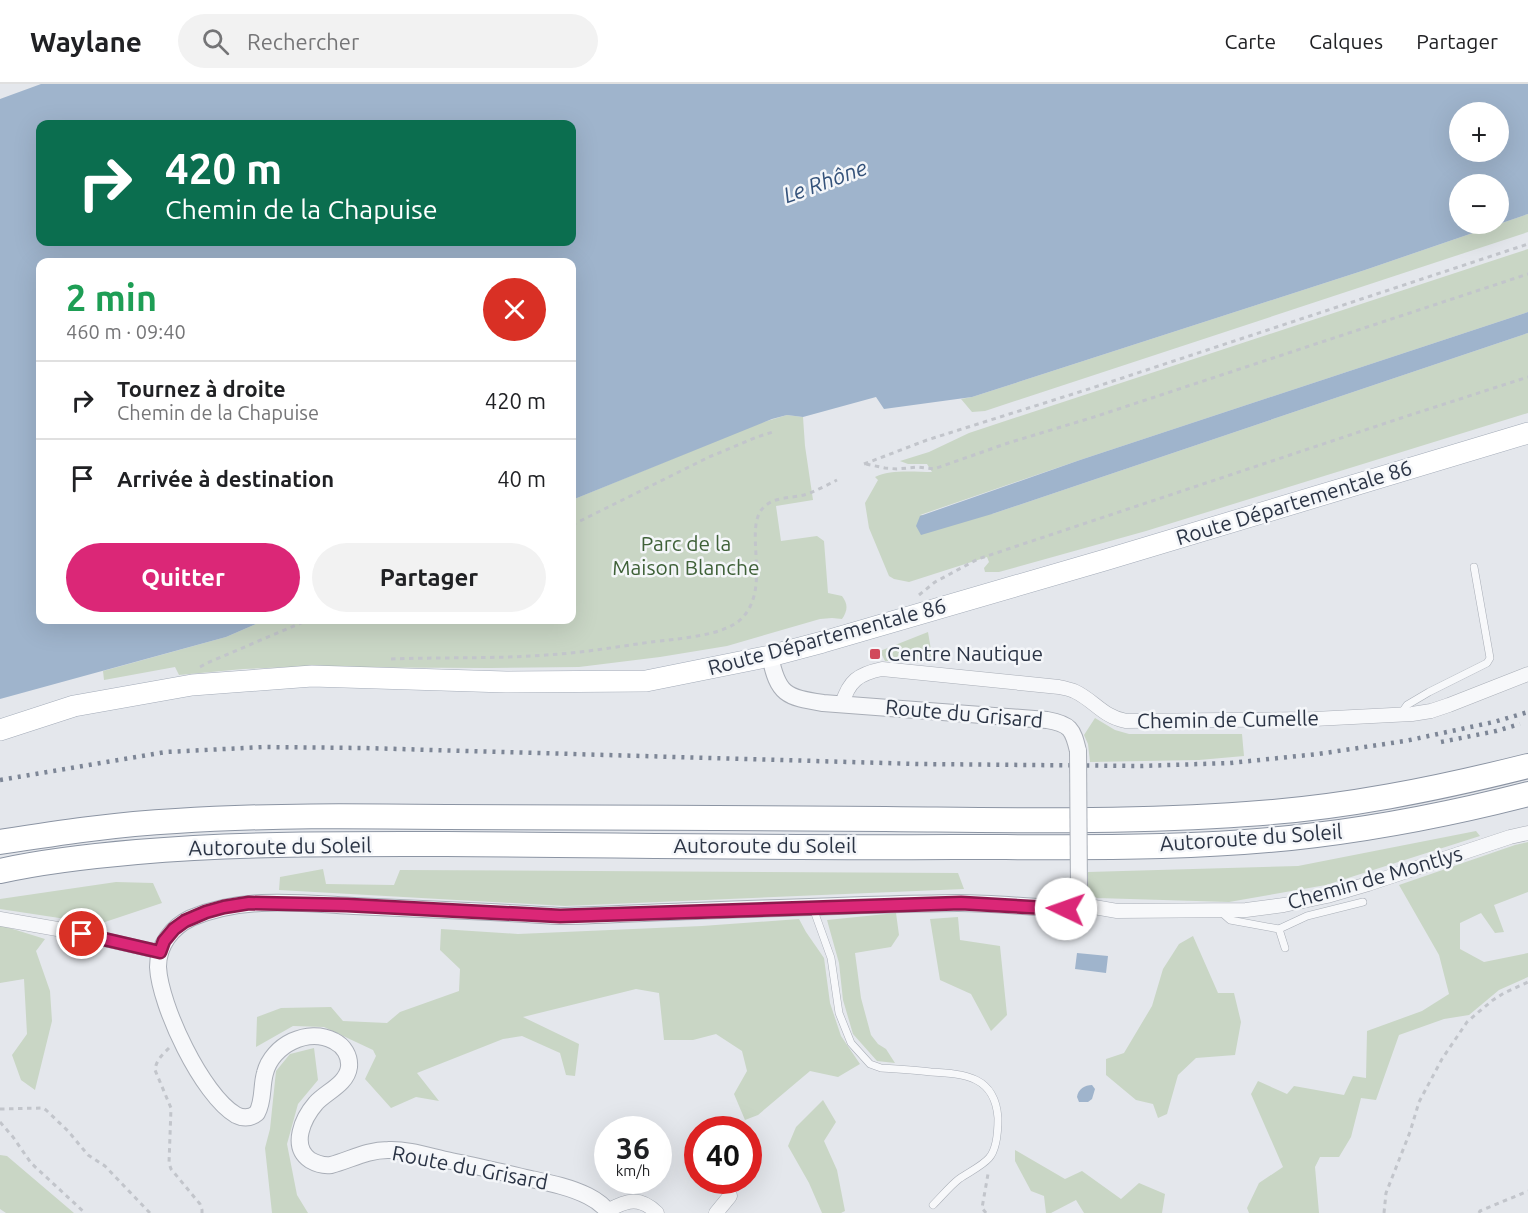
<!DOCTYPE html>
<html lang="fr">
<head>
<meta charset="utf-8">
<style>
  :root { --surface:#fff; --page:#f2f2f2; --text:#202124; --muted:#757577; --line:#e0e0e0; --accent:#db2777 }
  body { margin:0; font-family:Ubuntu,sans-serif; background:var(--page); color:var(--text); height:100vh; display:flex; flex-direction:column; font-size:22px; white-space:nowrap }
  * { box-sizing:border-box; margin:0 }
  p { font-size:20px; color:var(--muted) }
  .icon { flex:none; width:33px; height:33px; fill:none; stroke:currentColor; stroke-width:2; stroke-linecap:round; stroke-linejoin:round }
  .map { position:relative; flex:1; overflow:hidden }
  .panel { position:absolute; left:36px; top:174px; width:540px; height:366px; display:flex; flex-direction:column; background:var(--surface); border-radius:12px; box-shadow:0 6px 24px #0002 }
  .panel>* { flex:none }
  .banner { position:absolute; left:36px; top:36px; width:540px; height:126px; border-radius:12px; box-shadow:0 6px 24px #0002; background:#0b6e4f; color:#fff; overflow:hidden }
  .buttons { position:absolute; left:1449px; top:18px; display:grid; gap:12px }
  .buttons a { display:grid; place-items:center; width:60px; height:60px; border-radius:50%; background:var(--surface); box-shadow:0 6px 24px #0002; font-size:30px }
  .speed { position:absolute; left:594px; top:1032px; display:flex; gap:12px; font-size:30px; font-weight:700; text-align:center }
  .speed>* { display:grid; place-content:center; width:78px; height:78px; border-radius:50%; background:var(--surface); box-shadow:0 6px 24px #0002; line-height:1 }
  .speed small { font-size:15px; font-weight:400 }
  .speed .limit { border:9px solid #d22; background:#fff; color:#111 }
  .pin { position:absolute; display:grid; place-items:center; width:51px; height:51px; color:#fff; margin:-26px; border:3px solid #fff; border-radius:50%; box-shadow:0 2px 6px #0007 }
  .me { position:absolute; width:66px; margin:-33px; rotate:273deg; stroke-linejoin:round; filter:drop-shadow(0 0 4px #0008) }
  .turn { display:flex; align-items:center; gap:21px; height:126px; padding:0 30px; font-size:27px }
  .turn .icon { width:78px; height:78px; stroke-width:2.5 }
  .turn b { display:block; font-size:42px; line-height:51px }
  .round { display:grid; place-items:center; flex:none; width:63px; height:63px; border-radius:32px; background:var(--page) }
  .summary { display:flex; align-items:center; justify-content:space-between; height:102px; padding:0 30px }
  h1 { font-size:36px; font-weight:600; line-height:45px; color:#1e9e55 }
  .action { display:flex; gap:12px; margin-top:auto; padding:12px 30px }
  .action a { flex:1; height:69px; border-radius:36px; background:var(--accent); color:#fff; font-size:24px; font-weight:600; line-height:69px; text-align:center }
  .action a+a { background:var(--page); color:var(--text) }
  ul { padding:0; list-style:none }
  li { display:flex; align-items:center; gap:18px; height:78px; padding:0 30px; border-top:2px solid var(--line) }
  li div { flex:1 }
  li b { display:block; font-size:22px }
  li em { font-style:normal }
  header { display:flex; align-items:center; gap:36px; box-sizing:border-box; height:84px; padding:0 30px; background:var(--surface); border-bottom:2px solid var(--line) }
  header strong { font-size:28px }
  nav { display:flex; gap:33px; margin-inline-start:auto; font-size:21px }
  .search { width:420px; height:54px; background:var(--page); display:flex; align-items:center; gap:15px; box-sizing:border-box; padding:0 21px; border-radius:33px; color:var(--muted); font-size:22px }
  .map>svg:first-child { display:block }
  .green { fill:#c9d6c5 }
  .water { fill:#9fb4cc; fill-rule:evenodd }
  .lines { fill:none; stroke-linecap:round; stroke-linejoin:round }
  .service-casing { stroke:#a9aeb7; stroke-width:8 }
  .minor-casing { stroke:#a9aeb7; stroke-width:15 }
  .tertiary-casing { stroke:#a9aeb7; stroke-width:18 }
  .primary-casing { stroke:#a3abb8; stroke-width:22 }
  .motorway-casing { stroke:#8b94a3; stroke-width:26 }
  .path { stroke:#c2c5cb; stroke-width:3; stroke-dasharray:4.5 4.5; stroke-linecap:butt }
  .service { stroke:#f7f8fa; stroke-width:7 }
  .minor { stroke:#f7f8fa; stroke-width:14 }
  .tertiary { stroke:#f7f8fa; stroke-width:16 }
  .primary { stroke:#fff; stroke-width:21 }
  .motorway { stroke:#fff; stroke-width:24 }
  .rail { stroke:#7d8696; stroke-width:4.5; stroke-dasharray:3 6; stroke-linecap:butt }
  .tertiary-bridge-casing { stroke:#a9aeb7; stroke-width:18; stroke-linecap:butt }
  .tertiary-bridge { stroke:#f7f8fa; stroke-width:16 }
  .route-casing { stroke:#8e194d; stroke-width:15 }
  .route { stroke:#db2777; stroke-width:10 }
  .poi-dot { fill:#d1495b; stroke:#f4f6f9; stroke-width:2 }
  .labels { text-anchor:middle; stroke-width:5; stroke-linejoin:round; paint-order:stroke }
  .street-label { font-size:21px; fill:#2b3445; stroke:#f4f6f9 }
  .park-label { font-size:21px; fill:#3f6138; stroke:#f4f6f9 }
  .poi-label { font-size:21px; fill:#2b3445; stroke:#f4f6f9; text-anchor:start }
  .water-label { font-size:22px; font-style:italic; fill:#34527a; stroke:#f4f6f9 }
</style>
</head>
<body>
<header>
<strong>Waylane</strong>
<div class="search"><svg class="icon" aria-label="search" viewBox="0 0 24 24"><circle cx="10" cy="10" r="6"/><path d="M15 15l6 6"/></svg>Rechercher</div>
<nav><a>Carte</a><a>Calques</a><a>Partager</a></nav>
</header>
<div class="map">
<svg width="1528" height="1129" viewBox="0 0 1528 1129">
  <rect width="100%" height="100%" fill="#e4e7ec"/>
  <path class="green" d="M1528,130V148L985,327L972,328L961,315L972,313L1365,186Z
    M1528,165V228L1080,376L920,431L992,430L1528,249V329L1146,447L999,488H985L984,484L989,478L987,473L909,498L894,495L889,492L869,444L865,419L878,396L875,393C890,385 916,388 932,388L927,380H908L900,377L929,368L969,349Z
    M787,331L803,333L805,362L813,416L776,422L781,457L817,452L824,457L828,509L842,512C848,520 848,526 842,535L832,534L820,535L727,562L660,573L579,583L490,584L291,583L243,585L179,591L175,583L104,596L103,587L226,553L265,536H572V416L757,340Z
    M928,548L933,578L885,577L880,567Z
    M1095,634L1115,646L1129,650H1242L1244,672L1199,676L1090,678L1088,660L1084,651Z
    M1476,747L1480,752L1326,801L1229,818L1097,814L1088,809V788L1298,782Z
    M1528,758V808L1494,821L1504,848L1495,849L1481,829L1460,839V865L1484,878L1528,869V893L1499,906L1469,931L1444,935L1399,951L1376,1016L1361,1014L1351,1053L1339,1073H1320L1315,1083L1319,1129H1249L1247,1124L1259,1099L1283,1083L1251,1010L1258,997L1287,1010L1294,1002L1344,1011L1353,992L1366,994L1367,947L1422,927L1449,910L1439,871L1399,801L1515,761Z
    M323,785L326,800L394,801L400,786L958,789L964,805L565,822L279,806L280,793Z
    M116,798L153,799L162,819L99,840L0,825V815Z
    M896,829L899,851L891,863L855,869L861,914L871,951L878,960L886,965L895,979L877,977L853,950L843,916L839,879L827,836Z
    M958,833L960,856L1000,862L1007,931L991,947L971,910L940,896L930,835Z
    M799,835L806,848L824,874L830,919L841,952L860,980L838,993L810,987L758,1031L745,1036L734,1010L747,987L742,967L716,950L693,956H664L659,909L636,905L523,933L579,960L575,992L566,991L560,969L522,952L503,955L417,989L439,1017L416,1013L391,1024L365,995L376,972L373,966L324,943L293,942L256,963L257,933L281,924L331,923L343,937L387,939L400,928L459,907L460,885L440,866L441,845L518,850L702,842Z
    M0,841L45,855L36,867L50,907L52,937L35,1006L21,996L12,971L27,950L24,895L0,899Z
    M1193,852L1218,909H1234L1241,938L1235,971L1196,974L1178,991L1167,1030L1158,1034L1153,1020L1136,1016L1106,991V975L1124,969L1152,922L1163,885L1179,860Z
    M314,964L318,996L298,1020L287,1060L297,1111L308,1129H272L265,1064L270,1045L276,987L290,970Z
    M823,1016L836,1038L824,1057L837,1086L845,1127L841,1129H822L809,1099L788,1062L796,1043Z
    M1015,1066L1065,1095L1082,1087L1121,1115L1139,1099L1165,1110L1162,1129H1084L1076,1116L1051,1129H1046L1044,1112L1031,1107L1015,1077Z
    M0,1071L7,1072L74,1129H6L0,1125Z"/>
  <path class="water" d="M41,0H1528V130L1365,186L972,313L884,325L876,313L803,333L787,331L772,335L572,416V178H40V536H265L226,553L0,615V15ZM1460,28H1498V68H1460ZM40,40H572V158H40ZM1460,100H1498V140H1460Z
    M1528,228V249L992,430L921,451L916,442L920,432L1080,376Z
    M1077,869L1108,872L1106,889L1075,885Z
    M1092,1001L1095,1005L1092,1015L1088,1018H1079L1077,1013C1078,1005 1085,1001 1092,1001Z"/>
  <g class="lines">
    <defs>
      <path id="service" d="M1400,631L1407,621L1429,608L1487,579L1490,574L1474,483
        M813,824L831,874L839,929L851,959L870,980L881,984C898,985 915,986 931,988C965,990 995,992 998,1034C998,1045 997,1065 989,1074C982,1082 969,1088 959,1095C950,1102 942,1112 933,1121
        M1221,828L1230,836L1279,845L1285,864
        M1279,845L1307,832L1363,818"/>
      <path id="minor" d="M842,620C849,597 858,590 882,585L1059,603C1064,604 1069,605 1074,607C1094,616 1103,633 1126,637L1314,635L1412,630L1431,627L1449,621L1528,590
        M1077,820L1117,827L1246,826L1284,821L1327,812L1368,800L1510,753L1528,749
        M0,835L63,846L160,868
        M607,1127C627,1116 640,1112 657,1129
        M716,1129L730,1112"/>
      <path id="tertiary" d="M770,572C778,611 786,613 823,619L1047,636C1070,640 1073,645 1078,667
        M609,1129C604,1122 596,1116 588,1112C570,1103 550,1099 531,1095C504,1089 478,1082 451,1077C431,1073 409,1065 388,1066C367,1066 350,1076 331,1081C323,1082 317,1080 310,1076C290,1062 303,1034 316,1019C326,1008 347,1000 349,983C350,972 344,962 334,957C308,943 272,961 265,989C261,1003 264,1016 257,1029C251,1034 244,1035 236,1031C202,1011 160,922 158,883C158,861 172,843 191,834C243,812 299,819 354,822C400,824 445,826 491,828C514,829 537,831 559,832C595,832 632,829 668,828C764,825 861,820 958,819C994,819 1030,823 1066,825L1077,820L1079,810"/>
      <path id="primary" d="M0,646L74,622L192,601L312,592L506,598L646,597L770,572L823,558L1105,476L1528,349"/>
      <path id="motorway" d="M0,758C58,749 117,740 176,737C266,731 356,732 446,733C592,733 739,734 885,735C1005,736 1127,739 1247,730C1343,724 1436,705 1528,682
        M0,787C45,777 91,772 137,768C240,759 343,760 446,760C615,761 785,764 954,763C1075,763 1197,766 1316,751C1388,742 1458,728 1528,710"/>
    </defs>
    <use href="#service" class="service-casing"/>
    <use href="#minor" class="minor-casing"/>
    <use href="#tertiary" class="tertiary-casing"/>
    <use href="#primary" class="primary-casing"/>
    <use href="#motorway" class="motorway-casing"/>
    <path class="path" d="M864,380L927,356L1092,304L1528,160
      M866,380L885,384L897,385L918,383L934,385L1008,359L1094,333L1528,190
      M572,441L709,373L757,353L776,347
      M919,511L935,498L978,475L1401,334L1528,293
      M391,575C443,573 495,575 546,571C581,569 616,563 651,558C675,555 726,552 742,534C773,502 741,442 765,422C775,413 792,414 804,411C816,407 827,401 837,396
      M200,583L207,579L308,536
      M169,964C163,970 156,976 155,986L171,1024L169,1079L171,1085L200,1120L202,1126V1129
      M0,1025L43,1024L46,1026L68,1047L88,1071L105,1082L150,1129
      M0,1038L13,1053L31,1079L85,1129
      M986,1129L982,1124L988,1090
      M1384,1129L1386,1109L1410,1048L1419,1018L1442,975L1467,938L1475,931L1493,916L1504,909L1528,898
      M1479,1129L1480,1127L1528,1107"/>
    <use href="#service" class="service"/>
    <use href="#minor" class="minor"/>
    <use href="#tertiary" class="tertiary"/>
    <use href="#primary" class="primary"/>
    <use href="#motorway" class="motorway"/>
    <path class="rail" d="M1441,658L1496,647L1520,640
      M0,696L166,668L264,663L364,664L919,680L1141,682L1230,679L1318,670L1405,657L1494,638L1528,628"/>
    <defs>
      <path id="tertiary-bridge" d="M1078,667L1079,810"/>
    </defs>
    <use href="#tertiary-bridge" class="tertiary-bridge-casing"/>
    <use href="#tertiary-bridge" class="tertiary-bridge"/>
  </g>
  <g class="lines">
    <defs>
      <path id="route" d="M82,850L160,868L164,857L174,845L185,837L206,828L224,823L249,819L347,821L560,832L961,819L1066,825"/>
    </defs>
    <use href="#route" class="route-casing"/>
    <use href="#route" class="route"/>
  </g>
  <rect class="poi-dot" x="869" y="564" width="12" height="12" rx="3"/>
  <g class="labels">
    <g class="street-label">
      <text transform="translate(1294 419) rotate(-17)" y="7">Route Départementale 86</text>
      <text transform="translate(827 553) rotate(-15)" y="7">Route Départementale 86</text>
      <text transform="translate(964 630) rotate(5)" y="7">Route du Grisard</text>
      <text transform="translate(1228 636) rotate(-1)" y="7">Chemin de Cumelle</text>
      <text transform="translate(1251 754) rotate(-4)" y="7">Autoroute du Soleil</text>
      <text x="765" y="769">Autoroute du Soleil</text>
      <text transform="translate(280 763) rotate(-1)" y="7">Autoroute du Soleil</text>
      <text transform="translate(1375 794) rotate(-16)" y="7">Chemin de Montlys</text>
      <text transform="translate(470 1084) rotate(11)" y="7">Route du Grisard</text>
    </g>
    <g class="park-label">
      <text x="686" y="467">Parc de la<tspan x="686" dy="24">Maison Blanche</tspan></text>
    </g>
    <g class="poi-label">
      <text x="887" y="577">Centre Nautique</text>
    </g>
    <g class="water-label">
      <text transform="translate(825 97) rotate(-20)" y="8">Le Rhône</text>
    </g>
  </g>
</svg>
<div class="buttons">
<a>+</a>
<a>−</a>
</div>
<div class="speed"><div>36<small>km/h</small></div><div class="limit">40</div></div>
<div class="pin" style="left:82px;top:850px;background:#d93025"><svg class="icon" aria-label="arrive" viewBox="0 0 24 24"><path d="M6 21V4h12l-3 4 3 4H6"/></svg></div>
<svg class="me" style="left:1066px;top:825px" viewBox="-20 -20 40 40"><circle r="19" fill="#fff"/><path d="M0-13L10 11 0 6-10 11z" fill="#db2777"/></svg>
<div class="banner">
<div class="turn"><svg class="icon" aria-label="right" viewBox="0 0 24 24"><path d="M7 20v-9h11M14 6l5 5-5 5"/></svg><div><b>420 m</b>Chemin de la Chapuise</div></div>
</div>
<section class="panel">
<div class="summary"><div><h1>2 min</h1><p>460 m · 09:40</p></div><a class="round" style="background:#d93025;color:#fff"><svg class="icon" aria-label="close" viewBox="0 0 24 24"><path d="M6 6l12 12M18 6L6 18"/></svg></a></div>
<ul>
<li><svg class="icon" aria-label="right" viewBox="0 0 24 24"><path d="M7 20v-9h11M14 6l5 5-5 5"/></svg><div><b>Tournez à droite</b><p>Chemin de la Chapuise</p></div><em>420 m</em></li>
<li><svg class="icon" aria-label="arrive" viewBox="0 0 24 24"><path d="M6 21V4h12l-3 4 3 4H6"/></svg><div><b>Arrivée à destination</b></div><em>40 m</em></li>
</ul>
<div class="action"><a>Quitter</a><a>Partager</a></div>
</section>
</div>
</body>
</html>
